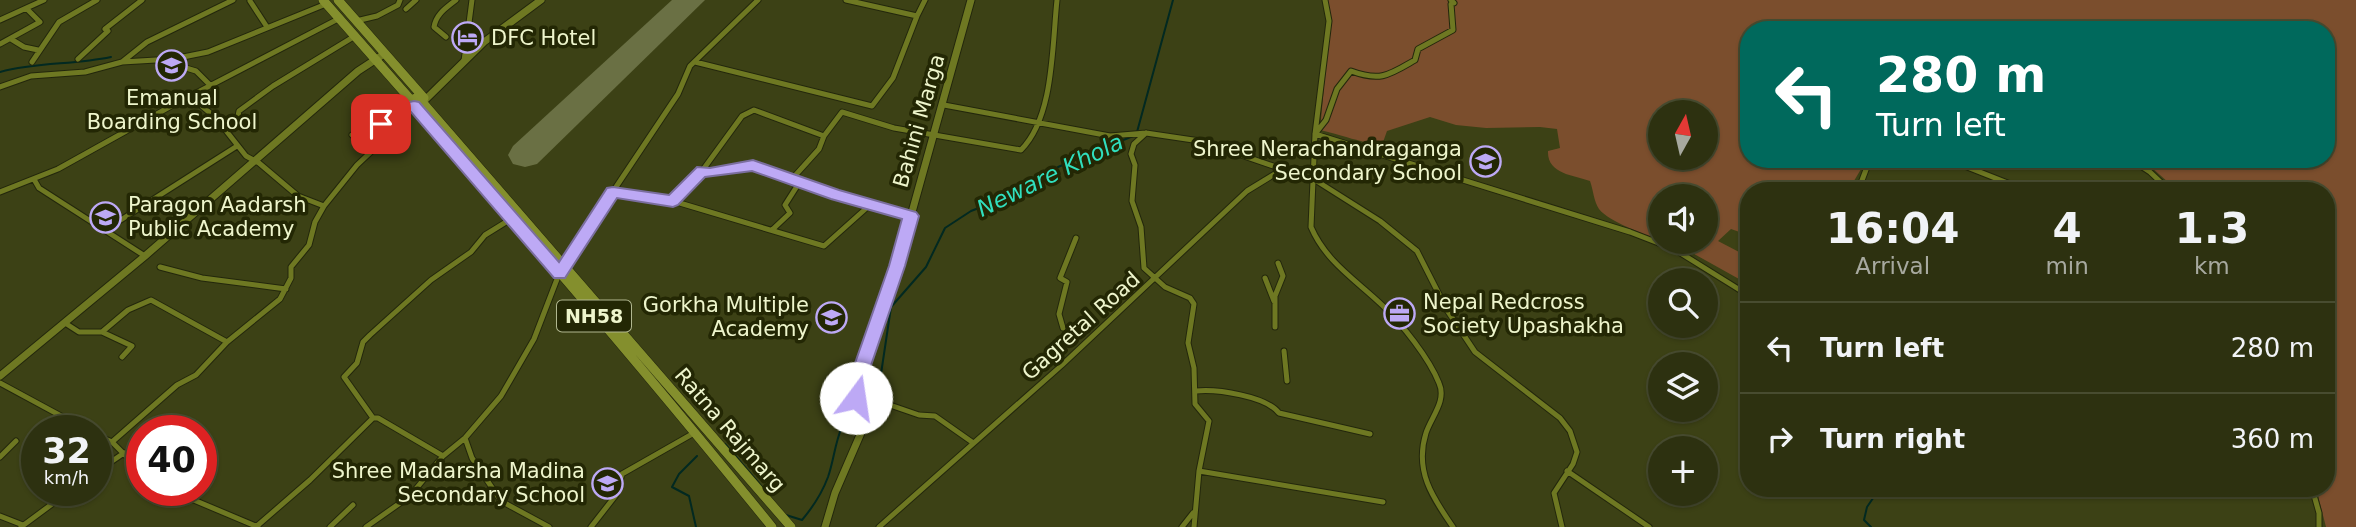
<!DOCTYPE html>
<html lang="en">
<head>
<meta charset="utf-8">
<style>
  :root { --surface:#2d3110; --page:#353919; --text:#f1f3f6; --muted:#a7a99f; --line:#484c30 }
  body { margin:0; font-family:"DejaVu Sans",sans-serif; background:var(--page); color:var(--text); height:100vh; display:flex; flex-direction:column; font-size:26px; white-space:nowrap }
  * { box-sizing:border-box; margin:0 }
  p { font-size:23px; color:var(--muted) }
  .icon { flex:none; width:38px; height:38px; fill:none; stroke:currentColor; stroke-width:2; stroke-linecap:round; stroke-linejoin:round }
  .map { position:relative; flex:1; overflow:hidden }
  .panel { position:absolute; left:1740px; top:182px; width:595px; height:315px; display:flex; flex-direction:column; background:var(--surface); border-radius:28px; box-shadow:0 2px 5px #0004,0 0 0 2px var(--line) }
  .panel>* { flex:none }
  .guide { position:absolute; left:1740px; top:21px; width:595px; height:147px; border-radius:28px; box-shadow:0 2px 5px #0004,0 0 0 2px var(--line); background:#00695c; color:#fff; overflow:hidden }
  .needle { width:46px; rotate:8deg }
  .controls { position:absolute; left:1648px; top:100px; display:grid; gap:14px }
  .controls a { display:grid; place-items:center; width:70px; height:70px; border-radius:50%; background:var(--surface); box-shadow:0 2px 5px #0004,0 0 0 2px var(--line); font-size:35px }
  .speed { position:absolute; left:21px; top:415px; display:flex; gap:14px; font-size:35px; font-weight:700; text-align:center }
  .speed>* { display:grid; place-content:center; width:91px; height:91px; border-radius:50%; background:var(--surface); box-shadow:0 2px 5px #0004,0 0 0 2px var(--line); line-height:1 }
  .speed small { font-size:18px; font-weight:400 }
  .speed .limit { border:10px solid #d22; background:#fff; color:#111 }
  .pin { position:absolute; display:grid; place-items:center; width:60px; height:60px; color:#fff; margin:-30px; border-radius:14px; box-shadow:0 4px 10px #0006 }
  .me { position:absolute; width:77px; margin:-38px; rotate:14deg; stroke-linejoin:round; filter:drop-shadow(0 0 5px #0008) }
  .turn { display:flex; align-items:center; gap:24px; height:147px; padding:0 21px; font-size:32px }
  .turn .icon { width:91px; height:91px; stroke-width:2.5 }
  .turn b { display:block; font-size:49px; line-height:60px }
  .eta { display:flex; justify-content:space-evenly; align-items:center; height:119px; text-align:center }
  .eta b { font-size:42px; font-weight:700; line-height:49px }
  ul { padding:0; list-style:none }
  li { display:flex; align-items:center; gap:21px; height:91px; padding:0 21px; border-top:2px solid var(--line) }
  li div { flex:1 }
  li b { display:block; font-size:26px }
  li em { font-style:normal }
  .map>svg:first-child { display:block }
  .green { fill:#7b4e2d; fill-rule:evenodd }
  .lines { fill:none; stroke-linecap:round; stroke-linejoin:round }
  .stream { stroke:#022921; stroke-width:2 }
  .runway { fill:#6a7044; fill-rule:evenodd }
  .minor-casing { stroke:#23270c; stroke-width:7 }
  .tertiary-casing { stroke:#23270c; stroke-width:9 }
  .primary-casing { stroke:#23270c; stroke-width:10 }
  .minor { stroke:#6e7822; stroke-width:5 }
  .tertiary { stroke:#6e7822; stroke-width:7 }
  .primary { stroke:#848f2d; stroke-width:9 }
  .route { fill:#bda9f5; stroke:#7b6e9f; stroke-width:2 }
  .labels { text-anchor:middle; stroke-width:7; stroke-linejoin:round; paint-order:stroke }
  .shield { fill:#232704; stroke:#b1b790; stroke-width:2 }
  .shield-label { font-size:19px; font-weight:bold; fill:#eef5cc }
  .poi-label { font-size:21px; fill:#eef5cc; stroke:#232704; text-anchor:start }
  .street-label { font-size:21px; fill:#eef5cc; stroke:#232704 }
  .water-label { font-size:23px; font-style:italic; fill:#30dfbe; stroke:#232704 }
</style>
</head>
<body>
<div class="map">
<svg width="2356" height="527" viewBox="0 0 2356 527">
  <rect width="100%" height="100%" fill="#3c4115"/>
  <path class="green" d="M1326,0H2356V527H2326L2316,488H2326V191H2178L2142,159H2326V30H1748V159H1867L1848,191H1748V235L1731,229L1718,241L1741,253L1748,262V284L1687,250L1663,242H1706V196H1661V241C1645,234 1609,222 1599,209C1594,202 1593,189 1590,181C1573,175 1547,174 1548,151L1560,148L1557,129L1540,127L1486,128L1456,125L1430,117L1387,131L1382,145C1370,145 1334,133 1320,130L1328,42ZM1661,112H1706V158H1661Z"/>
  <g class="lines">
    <path class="stream" d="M0,72C37,62 73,65 111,57
      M1137,132L1173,0
      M864,404L878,394L891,307L926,267L945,228L971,211L1028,189L1058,167L1133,136
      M725,444L769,495
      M786,515L802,520C813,507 822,493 828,477C837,451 835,423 859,406
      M696,527L689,496L672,487L679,474L697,456
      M1871,527L1864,520L1867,507L1880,488"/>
    <path class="runway" d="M672,0H705L537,164L525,167L513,164L508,155L513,146Z"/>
    <defs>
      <path id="minor" d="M846,0L917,16L925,0
        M1325,0L1329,21L1315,134L1311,227C1326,262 1356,280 1382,305C1402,324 1429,358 1439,383C1447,401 1431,417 1426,433C1414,471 1433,498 1453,527
        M1451,0L1454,3L1451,4L1453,30L1418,49L1415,60C1389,75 1381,82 1351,71L1337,89L1326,120L1315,134L1630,232L1674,249L1748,295
        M250,1L267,27
        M406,9L416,0
        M0,20L44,0
        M356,21L377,16L398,5L400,0
        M446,37L434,27C436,14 446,8 456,0
        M11,39L24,47L38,50
        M0,44L40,22L27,9
        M78,59L108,31L105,29L142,0
        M173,59L176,65L196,71L210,85
        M464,61L472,0
        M32,62L59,22L97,0
        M122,62L147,42L233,0
        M695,62L872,106L893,78L917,16
        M0,87L31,76L85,72L122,62L173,59L208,52L326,4
        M190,96L216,118L246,156L259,163L298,196L324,206
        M944,105L1110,136L1146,133L1200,141L1282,169
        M224,128L237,121L239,111L273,86L355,36
        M1146,133L1134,144L1131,154L1135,165L1132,201L1141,227L1144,268L1165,287L1190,298L1194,304L1188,343L1194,368L1195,404L1209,421L1199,471L1194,527
        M352,135L374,124H381
        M1935,159L1957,163L1971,159
        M2130,159L2150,172L2170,191
        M1957,163L2028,191
        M702,171L710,173L753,166L836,195L911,216
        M1312,178L1380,221L1417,251L1447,310L1475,352L1560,418L1570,431L1577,452L1573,464L1554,493L1562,527
        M792,179L819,149L824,136
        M35,181L39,188L145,256
        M1858,191L1870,159
        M0,192L58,169L173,105L340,18
        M613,192L673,201L824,246L871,204
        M673,201L702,171L742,116L754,110L824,136L842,112L894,128L1021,150C1054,117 1052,46 1057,0
        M105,230L237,146
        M772,230L790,213L785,205L799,183
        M564,265L678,94L690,66L758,0
        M160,267L202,278L286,289
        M1265,278L1274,301
        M65,323L79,332H102L128,310L151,300L227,342
        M1275,327V296L1283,276L1278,263
        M1063,328L1059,314L1067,282L1060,278L1076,238
        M102,332L132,346L122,357
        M1284,351L1287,381
        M0,383L87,430
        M1196,391C1217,389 1266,396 1279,413L1370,434
        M373,418H378L443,456
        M867,419L890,405L919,415L935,416L972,442
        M96,435L112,442L142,472
        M465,438L472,458L501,501L549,527
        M112,442L177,385L196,375L227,342L280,299L291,278V267L309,245L315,222L324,206L357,165L391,133L381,124L411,105
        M0,457L16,441
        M1199,471L1383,502
        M1567,471L1649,527
        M96,472L124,453
        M2312,488L2319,513V527
        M170,490L258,527
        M0,516L23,525
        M257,526L310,480L373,418L344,377L357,363L363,342L370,335L431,280L471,252L485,235L511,219
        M21,527L71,490
        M330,527L353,505
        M366,527L410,496L443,456L465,438L501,396L534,339L559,274
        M591,527L616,495L622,474L694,433
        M879,527L1062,365L1247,191L1283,169L1312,170
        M1182,527L1193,513"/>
      <path id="tertiary" d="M425,100L484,42L541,0
        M0,376L145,256L358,71L384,54
        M825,527L835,493L867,419L856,398V386L897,266L971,0"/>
      <path id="primary" d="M323,0L411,100
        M338,0L424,98
        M420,96L411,100V105C536,241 655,383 772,527
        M423,103L791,527"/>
    </defs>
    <use href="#minor" class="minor-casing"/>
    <use href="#tertiary" class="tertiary-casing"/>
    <use href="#primary" class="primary-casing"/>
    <use href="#minor" class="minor"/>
    <use href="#tertiary" class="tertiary"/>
    <use href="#primary" class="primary"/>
  </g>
  <path class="route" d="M414,101L419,102L559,262L607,188L613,187L669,195L697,167L710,168L753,160L839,190L916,212L919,216L905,266L864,386L862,403L856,406L850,403L847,386L889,266L902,219L831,199L752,171L705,177L678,205L673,207L617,198L565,278H554L411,112L386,128H376L374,124L376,121L396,105Z"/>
  <defs>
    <symbol id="hotel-ring" viewBox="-11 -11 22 22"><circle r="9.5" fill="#232704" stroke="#bda9f5" stroke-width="1.5"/><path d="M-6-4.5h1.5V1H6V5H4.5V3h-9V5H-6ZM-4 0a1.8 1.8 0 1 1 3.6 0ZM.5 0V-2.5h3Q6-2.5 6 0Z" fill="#bda9f5"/></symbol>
    <symbol id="school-ring" viewBox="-11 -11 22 22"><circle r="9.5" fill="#232704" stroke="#bda9f5" stroke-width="1.5"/><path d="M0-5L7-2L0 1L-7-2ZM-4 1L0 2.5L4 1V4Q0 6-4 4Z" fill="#bda9f5"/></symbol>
    <symbol id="office-ring" viewBox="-11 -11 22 22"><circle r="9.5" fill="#232704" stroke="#bda9f5" stroke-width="1.5"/><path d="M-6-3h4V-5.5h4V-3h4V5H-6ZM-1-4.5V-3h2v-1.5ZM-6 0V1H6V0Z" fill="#bda9f5"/></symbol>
  </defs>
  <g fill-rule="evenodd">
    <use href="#hotel-ring" x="450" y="20" width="35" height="35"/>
    <use href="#school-ring" x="154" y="48" width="35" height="35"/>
    <use href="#school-ring" x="1468" y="144" width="35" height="35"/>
    <use href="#school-ring" x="88" y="200" width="35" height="35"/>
    <use href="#office-ring" x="1382" y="296" width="35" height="35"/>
    <use href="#school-ring" x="814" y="300" width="35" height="35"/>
    <use href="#school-ring" x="590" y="466" width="35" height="35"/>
  </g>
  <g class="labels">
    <rect class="shield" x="557" y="300.5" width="74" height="31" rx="5"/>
    <g class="shield-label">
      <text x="594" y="323">NH58</text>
    </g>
    <g class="poi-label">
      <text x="491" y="45">DFC Hotel</text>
      <text x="172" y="105" text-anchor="middle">Emanual<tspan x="172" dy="24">Boarding School</tspan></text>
      <text x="1462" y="156" text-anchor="end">Shree Nerachandraganga<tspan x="1462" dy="24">Secondary School</tspan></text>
      <text x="128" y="212">Paragon Aadarsh<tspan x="128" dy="24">Public Academy</tspan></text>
      <text x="1423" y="309">Nepal Redcross<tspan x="1423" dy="24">Society Upashakha</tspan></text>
      <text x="809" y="312" text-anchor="end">Gorkha Multiple<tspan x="809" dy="24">Academy</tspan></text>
      <text x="585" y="478" text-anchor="end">Shree Madarsha Madina<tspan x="585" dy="24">Secondary School</tspan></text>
    </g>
    <g class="street-label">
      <text transform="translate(919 121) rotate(-74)" y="7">Bahini Marga</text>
      <text transform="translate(1081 326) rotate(-42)" y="7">Gagretal Road</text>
      <text transform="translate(730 430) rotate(49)" y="7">Ratna Rajmarg</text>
    </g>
    <g class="water-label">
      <text transform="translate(1050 175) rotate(-26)" y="8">Neware Khola</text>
    </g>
  </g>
</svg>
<div class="controls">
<a><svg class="needle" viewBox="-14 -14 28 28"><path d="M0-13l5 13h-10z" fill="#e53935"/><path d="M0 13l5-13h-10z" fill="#a7a99f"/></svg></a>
<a><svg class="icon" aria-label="sound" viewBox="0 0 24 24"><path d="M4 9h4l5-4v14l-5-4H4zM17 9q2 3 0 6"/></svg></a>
<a><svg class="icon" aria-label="search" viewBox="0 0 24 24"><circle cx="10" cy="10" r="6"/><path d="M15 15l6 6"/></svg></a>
<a><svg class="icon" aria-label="layers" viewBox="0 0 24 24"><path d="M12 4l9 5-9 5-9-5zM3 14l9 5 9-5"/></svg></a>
<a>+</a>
</div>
<div class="speed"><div>32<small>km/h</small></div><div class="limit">40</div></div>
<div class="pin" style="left:381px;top:124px;background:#d93025"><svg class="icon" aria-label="arrive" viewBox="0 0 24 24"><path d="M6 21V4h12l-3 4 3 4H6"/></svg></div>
<svg class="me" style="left:856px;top:398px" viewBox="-20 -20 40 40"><circle r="19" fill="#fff"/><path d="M0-13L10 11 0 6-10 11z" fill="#bda9f5"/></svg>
<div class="guide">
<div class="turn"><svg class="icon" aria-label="left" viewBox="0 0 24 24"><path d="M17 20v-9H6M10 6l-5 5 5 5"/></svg><div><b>280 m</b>Turn left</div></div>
</div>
<section class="panel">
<div class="eta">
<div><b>16:04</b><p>Arrival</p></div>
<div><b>4</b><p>min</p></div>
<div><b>1.3</b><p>km</p></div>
</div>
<ul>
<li><svg class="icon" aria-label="left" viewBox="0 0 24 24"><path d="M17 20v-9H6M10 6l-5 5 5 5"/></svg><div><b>Turn left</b></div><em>280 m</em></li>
<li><svg class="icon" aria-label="right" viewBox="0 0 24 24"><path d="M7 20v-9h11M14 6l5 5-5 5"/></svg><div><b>Turn right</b></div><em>360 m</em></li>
</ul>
</section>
</div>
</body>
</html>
